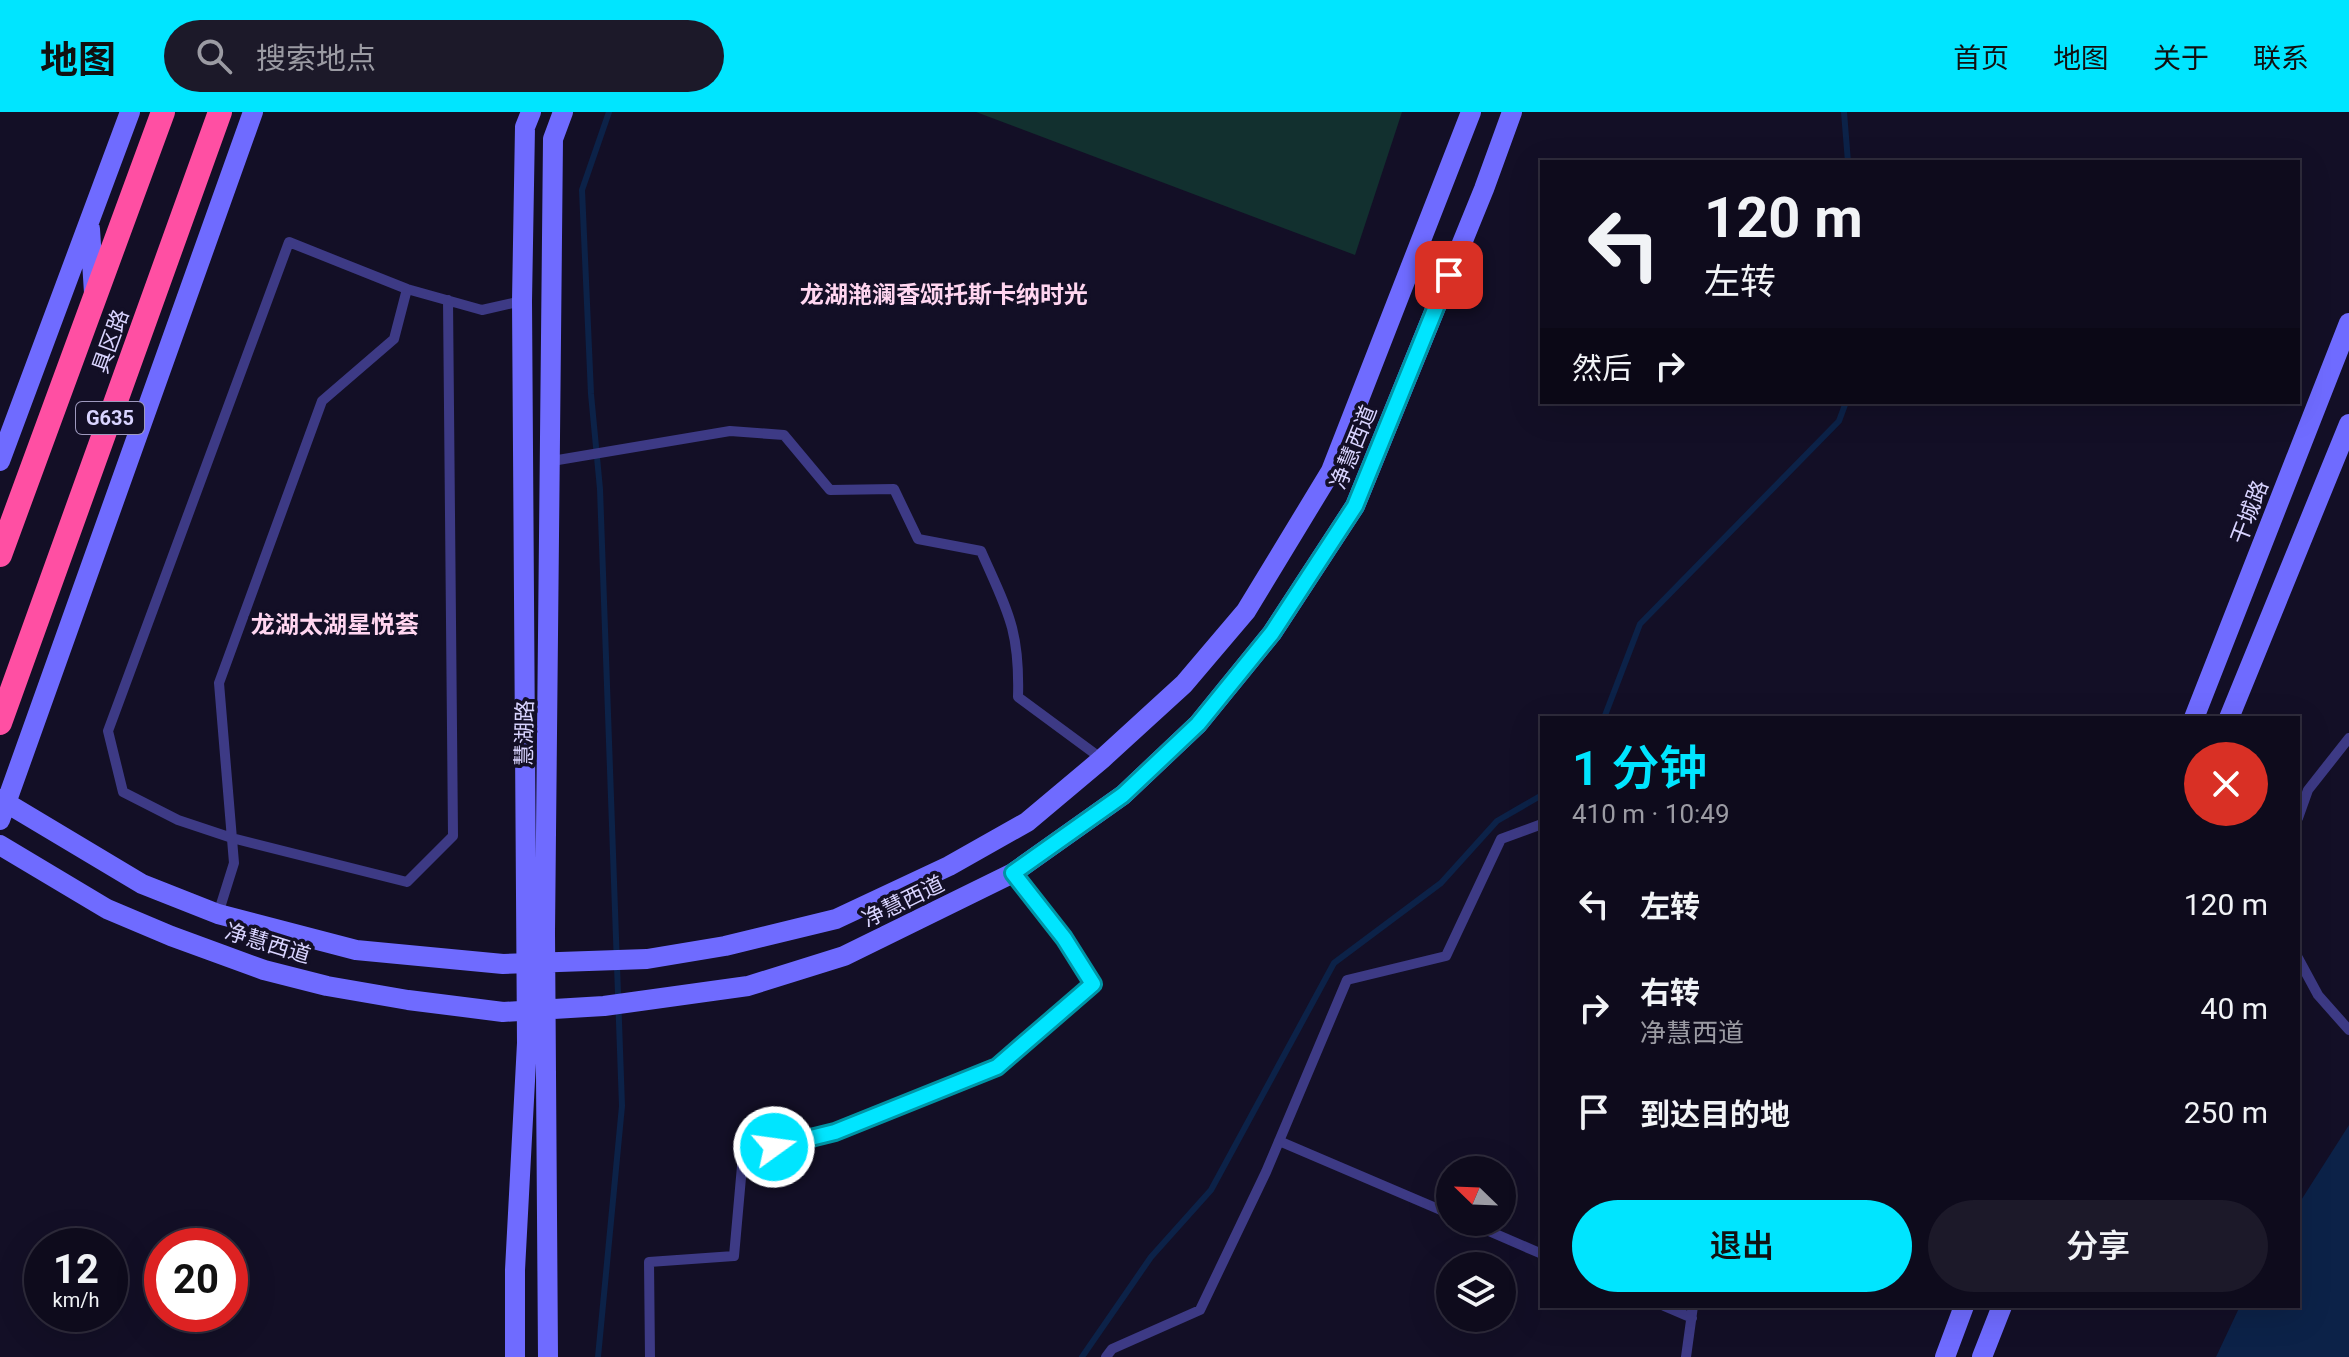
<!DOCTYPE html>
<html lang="zh">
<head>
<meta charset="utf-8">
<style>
  :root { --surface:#0e0b1c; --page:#1c1929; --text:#f1f3f6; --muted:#9b9ba3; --line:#2e2b3b; --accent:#00e5ff }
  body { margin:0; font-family:Roboto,"Noto Sans SC",sans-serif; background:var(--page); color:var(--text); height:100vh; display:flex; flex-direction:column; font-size:30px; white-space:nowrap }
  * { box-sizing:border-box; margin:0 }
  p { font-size:26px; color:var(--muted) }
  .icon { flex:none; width:44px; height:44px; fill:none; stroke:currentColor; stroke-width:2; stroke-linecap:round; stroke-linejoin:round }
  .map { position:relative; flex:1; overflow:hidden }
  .drawer { position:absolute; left:1540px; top:604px; width:760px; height:592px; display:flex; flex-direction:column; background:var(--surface); border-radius:0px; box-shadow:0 8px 32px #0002,0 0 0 2px var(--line) }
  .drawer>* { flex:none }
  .banner { position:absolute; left:1540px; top:48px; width:760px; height:244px; border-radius:0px; box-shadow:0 8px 32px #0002,0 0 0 2px var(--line); background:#0e0b1c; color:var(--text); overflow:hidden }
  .needle { width:52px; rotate:293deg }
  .buttons { position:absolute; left:1436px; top:1044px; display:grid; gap:16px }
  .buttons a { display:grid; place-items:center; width:80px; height:80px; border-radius:50%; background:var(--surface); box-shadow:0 8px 32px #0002,0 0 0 2px var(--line); font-size:40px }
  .speed { position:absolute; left:24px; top:1116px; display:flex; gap:16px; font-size:40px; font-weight:700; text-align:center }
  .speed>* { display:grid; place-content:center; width:104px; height:104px; border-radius:50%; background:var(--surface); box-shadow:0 8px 32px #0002,0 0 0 2px var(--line); line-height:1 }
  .speed small { font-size:20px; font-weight:400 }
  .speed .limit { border:12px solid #d22; background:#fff; color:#111 }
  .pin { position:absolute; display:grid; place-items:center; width:68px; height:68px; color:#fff; margin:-34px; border-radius:16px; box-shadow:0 4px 12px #0006 }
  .me { position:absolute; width:88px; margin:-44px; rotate:76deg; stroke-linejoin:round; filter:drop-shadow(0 0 6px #0008) }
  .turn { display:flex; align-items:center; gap:28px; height:168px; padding:0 32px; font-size:36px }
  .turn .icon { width:104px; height:104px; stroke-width:2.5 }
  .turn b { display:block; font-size:56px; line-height:68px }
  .then { display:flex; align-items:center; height:76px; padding:0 32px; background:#0003; gap:16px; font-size:30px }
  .round { display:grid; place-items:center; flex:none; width:84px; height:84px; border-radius:42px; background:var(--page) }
  .head { display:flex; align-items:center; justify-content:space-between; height:136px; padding:0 32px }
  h1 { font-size:48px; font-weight:600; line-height:60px; color:var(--accent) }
  .action { display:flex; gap:16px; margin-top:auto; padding:16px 32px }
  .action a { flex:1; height:92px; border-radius:48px; background:var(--accent); color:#111; font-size:32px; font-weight:600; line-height:92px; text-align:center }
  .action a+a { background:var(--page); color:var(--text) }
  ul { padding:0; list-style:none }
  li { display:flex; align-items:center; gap:24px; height:104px; padding:0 32px }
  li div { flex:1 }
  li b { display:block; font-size:30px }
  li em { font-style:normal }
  header { display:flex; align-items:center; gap:48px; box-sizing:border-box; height:112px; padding:0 40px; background:var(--accent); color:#111 }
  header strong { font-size:38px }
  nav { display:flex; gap:44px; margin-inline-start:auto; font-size:28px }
  .search { width:560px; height:72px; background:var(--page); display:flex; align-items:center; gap:20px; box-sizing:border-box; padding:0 28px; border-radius:44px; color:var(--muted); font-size:30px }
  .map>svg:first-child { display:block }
  .green { fill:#12302f }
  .water { fill:#0c2248 }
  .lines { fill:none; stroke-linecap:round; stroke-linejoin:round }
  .stream { stroke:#0c2248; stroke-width:6 }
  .lane { stroke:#3d3a85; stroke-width:10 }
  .secondary { stroke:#6f6bff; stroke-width:20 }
  .highway { stroke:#ff4fa3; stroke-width:24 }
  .route-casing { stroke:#0095a6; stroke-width:20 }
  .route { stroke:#00e5ff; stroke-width:14 }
  .labels { text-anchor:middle; stroke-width:7; stroke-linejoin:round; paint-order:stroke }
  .shield { fill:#130f26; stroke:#9e99be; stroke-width:2 }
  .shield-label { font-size:20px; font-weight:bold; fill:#d9d4ff }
  .street-label { font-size:22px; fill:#d9d4ff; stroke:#130f26 }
  .neighbourhood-label { font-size:24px; font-weight:bold; fill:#ffd6f0; stroke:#130f26 }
</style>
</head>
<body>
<header>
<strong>地图</strong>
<div class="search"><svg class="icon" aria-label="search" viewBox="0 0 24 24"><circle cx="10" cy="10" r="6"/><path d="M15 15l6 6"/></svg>搜索地点</div>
<nav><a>首页</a><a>地图</a><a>关于</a><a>联系</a></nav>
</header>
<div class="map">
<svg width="2349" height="1245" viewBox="0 0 2349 1245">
  <rect width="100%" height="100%" fill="#130f26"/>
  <path class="green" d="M976,0H1402L1355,143Z"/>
  <path class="water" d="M2349,1013V1245H2216L2240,1194H2298V1093Z"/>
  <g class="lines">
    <path class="stream" d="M1844,0L1848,50
      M1604,606L1640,512L1839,309L1846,290
      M598,1245L622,994L600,377L591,282L582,78L609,0
      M1082,1245L1151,1145L1211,1078L1334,851L1441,771L1497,709L1542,683"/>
    <path class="lane" d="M407,177L289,130L108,619L123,680L178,708L232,726L407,770L453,724L448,188
      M552,349L730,319L784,323L830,378L894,377L918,427L981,439C1007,498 1020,517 1018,585L1102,647
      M2298,706L2308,678L2349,626
      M218,802L234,751L219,571L322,289L394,227L407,177L482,198L522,189
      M2298,846L2318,883L2349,918
      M1279,1029L1450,1102
      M1468,1110L1542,1142
      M1664,1194L1692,1206
      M650,1245L649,1150L734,1144L743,1043L835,1020L997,955L1093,872L1064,826L1013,761
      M1106,1245L1112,1237L1200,1198L1266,1060L1347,868L1446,844L1501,727L1542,712
      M1686,1245L1693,1194"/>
    <path class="secondary" d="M90,117L94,181
      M0,349L130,0
      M2194,606L2349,211
      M2229,606L2349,312
      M0,687L142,772L218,802L356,838L503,852L647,847L725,834L836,807L949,754L1027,710L1102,647L1184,572L1246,499L1331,359L1471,0
      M0,708L253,0
      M0,733L107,797L171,824L264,858L327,874L408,888L503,900L604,894L748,874L844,844L1013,761L1123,683L1198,612L1272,521L1355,394L1484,77L1512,0
      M515,1245V1158L527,931L522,189L525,15L531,0
      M548,1245L545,821L553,27L563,0
      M1945,1245L1964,1194
      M1982,1245L2002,1194"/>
    <path class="highway" d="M0,443L163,0
      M0,611L220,0"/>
  </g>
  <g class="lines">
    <defs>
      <path id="route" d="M774,1035L835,1020L997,955L1093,872L1064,826L1013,761L1123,683L1198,612L1272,521L1355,394L1449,163"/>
    </defs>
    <use href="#route" class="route-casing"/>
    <use href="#route" class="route"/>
  </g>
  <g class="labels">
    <rect class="shield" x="76" y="290" width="68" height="32" rx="6"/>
    <g class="shield-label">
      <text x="110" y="313">G635</text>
    </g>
    <g class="street-label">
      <text transform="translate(110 229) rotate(-70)" y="8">具区路</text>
      <text transform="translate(1353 335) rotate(-68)" y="8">净慧西道</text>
      <text transform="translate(2249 400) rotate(-69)" y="8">干城路</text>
      <text transform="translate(524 621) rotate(-89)" y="8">慧湖路</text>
      <text transform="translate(903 789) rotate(-26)" y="8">净慧西道</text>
      <text transform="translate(268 831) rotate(17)" y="8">净慧西道</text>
    </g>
    <g class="neighbourhood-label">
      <text x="944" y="191">龙湖滟澜香颂托斯卡纳时光</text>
      <text x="335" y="521">龙湖太湖星悦荟</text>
    </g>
  </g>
</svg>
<div class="buttons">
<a><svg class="needle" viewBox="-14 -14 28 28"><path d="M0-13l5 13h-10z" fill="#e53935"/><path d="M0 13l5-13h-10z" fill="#9b9ba3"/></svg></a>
<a><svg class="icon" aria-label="layers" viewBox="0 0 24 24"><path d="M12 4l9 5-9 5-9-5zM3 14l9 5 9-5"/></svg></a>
</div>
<div class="speed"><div>12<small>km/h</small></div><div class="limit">20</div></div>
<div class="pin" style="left:1449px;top:163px;background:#d93025"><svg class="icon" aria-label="arrive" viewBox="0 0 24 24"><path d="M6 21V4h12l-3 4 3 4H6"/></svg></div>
<svg class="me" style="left:774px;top:1035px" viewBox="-20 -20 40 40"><circle r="17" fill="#00e5ff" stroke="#fff" stroke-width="3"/><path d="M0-11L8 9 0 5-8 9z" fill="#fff"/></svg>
<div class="banner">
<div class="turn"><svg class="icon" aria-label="left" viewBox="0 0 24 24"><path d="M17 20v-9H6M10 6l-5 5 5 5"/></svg><div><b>120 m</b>左转</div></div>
<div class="then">然后<svg class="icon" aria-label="right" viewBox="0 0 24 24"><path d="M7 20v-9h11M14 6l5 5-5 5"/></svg></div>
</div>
<section class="drawer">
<div class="head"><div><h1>1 分钟</h1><p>410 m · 10:49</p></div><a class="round" style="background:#d93025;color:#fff"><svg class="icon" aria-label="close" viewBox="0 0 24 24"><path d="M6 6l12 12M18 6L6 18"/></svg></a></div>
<ul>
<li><svg class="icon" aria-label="left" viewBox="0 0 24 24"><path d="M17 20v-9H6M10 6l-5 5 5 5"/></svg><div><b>左转</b></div><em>120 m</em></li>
<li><svg class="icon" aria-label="right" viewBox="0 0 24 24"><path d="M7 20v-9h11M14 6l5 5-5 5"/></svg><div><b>右转</b><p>净慧西道</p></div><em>40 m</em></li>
<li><svg class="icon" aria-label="arrive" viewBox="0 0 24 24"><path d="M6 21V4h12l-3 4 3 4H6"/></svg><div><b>到达目的地</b></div><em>250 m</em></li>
</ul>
<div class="action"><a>退出</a><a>分享</a></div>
</section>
</div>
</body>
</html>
